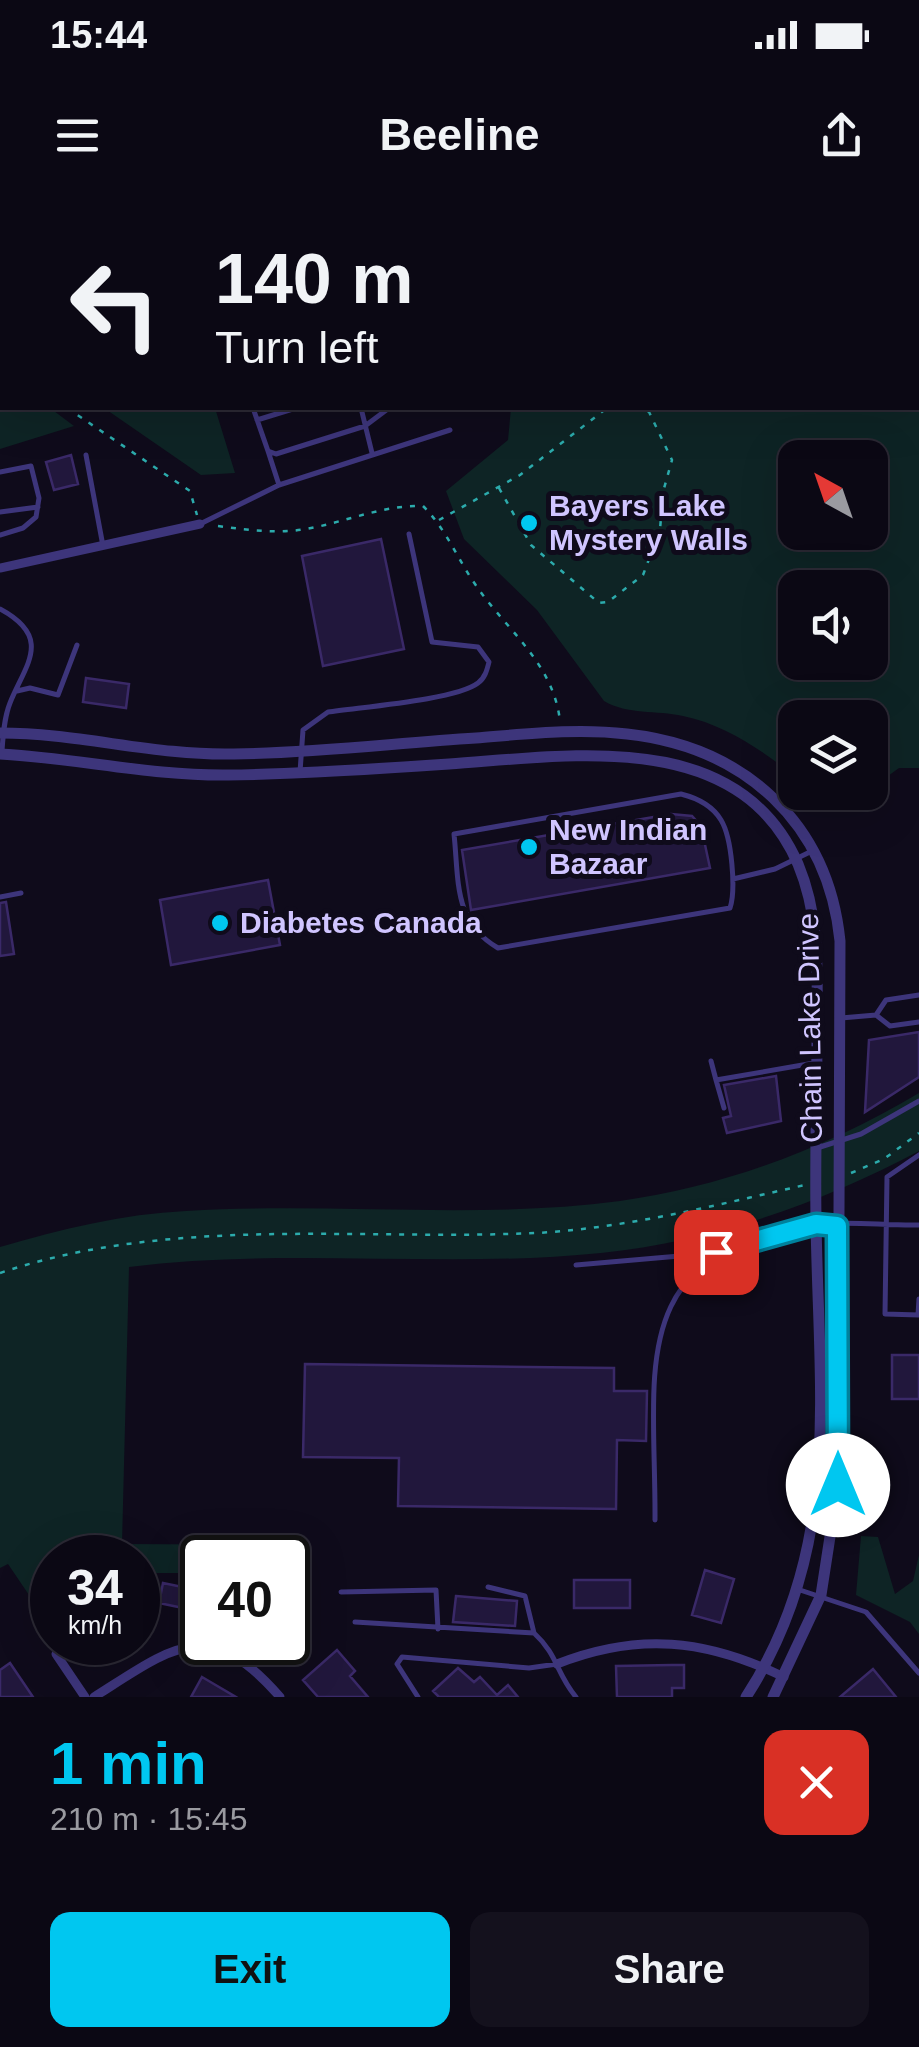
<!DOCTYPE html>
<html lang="en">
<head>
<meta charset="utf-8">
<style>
  :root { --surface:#0b0814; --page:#14111d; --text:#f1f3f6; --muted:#9a9aa0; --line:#2b2934; --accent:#00c7f0 }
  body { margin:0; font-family:Helvetica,sans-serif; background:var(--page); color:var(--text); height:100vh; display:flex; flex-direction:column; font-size:38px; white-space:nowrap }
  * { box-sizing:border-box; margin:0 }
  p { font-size:32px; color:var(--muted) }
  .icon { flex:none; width:55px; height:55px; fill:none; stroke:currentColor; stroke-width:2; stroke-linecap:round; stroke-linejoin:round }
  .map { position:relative; height:1497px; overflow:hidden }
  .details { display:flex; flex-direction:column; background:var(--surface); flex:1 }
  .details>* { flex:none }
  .hud { position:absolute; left:0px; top:0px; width:920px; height:210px; box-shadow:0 10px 40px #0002,0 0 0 2px var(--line); background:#0b0814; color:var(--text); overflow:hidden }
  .needle { width:65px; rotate:320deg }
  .fabs { position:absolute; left:778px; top:240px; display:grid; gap:20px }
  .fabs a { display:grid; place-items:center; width:110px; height:110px; border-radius:20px; background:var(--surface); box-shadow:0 10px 40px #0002,0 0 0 2px var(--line); font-size:50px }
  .speed { position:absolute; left:30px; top:1335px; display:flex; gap:20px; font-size:50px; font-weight:700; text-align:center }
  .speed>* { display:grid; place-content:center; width:130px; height:130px; border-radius:50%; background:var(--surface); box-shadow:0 10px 40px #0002,0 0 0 2px var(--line); line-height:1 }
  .speed small { font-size:25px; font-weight:400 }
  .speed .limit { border:5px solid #111; border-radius:15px; background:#fff; color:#111 }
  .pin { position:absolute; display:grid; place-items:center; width:85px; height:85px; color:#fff; margin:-42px; border-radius:20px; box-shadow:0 5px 15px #0006 }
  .me { position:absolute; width:110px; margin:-55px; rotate:0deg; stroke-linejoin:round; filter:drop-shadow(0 0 8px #0008) }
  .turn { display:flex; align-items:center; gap:35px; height:210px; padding:0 50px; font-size:45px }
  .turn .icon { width:130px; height:130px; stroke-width:2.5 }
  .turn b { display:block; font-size:70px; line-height:85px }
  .round { display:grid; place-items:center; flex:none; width:105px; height:105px; border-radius:20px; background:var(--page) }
  .overview { display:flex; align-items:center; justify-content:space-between; height:170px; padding:0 50px }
  h1 { font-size:60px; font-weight:700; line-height:75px; color:var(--accent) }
  .cta { display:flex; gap:20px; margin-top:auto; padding:20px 50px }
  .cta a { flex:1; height:115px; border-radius:20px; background:var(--accent); color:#111; font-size:40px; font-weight:700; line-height:115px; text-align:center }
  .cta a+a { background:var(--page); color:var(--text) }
  .status { display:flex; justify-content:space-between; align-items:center; height:70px; padding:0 50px; background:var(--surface); direction:ltr }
  .status svg { height:28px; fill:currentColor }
  header { display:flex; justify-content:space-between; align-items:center; height:130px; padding:0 50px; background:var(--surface); font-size:45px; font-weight:700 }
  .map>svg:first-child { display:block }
  .green { fill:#0e2425; fill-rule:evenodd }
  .building { fill:#21173c; stroke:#3a2968; stroke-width:2.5 }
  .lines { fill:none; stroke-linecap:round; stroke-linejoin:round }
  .path { stroke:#2cabac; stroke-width:2.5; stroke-dasharray:5 8; stroke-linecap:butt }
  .service { stroke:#3d357b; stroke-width:5 }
  .minor { stroke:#3d357b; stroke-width:9 }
  .tertiary { stroke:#3d357b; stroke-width:11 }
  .motorway { stroke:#ff408e; stroke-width:18 }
  .route-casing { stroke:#00819c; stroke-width:25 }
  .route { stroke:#00c7f0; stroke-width:18 }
  .poi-dot { fill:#00c7f0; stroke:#0f0b1b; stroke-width:4 }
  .labels { text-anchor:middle; stroke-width:10; stroke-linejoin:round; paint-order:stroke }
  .poi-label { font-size:30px; font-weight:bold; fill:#d0c5ff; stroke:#0f0b1b; text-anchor:start }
  .street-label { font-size:30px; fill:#d0c5ff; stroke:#0f0b1b }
</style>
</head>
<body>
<div class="status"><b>15:44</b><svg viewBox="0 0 49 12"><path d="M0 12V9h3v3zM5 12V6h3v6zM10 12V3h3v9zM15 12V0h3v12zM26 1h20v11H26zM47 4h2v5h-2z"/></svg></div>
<header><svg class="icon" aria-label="menu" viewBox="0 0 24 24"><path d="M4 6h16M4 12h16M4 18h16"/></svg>Beeline<svg class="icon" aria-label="share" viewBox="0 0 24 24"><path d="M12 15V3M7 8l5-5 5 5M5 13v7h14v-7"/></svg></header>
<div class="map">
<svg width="919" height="1497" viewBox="0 0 919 1497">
  <rect width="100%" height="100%" fill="#0f0b1b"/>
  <path class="green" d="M599,0H919V568H899L870,589V518H795V576C761,550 726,525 683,516C656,510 628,515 604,501L537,410L464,339L446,291L508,240L511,208H918V2H591ZM795,258H870V332H795ZM795,388H870V462H795Z
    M0,206L50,208L74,226L0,249Z
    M104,208H215L235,273L201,275Z
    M919,893V951C819,1004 714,1041 601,1053C445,1069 286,1047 129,1067L122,1344L300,1345V1374H288V1358H202V1373H154L138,1384V1358H52V1429L8,1364L0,1368V1047C61,1029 123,1014 186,1011C330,1002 477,1020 620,1001C727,986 826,948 919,893Z
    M861,1336L878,1337L895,1394L913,1381L919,1355V1434L910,1422L856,1395Z"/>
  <path class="building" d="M71,255L78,284L54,290L46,262Z
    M381,339L404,449L323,466L302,356Z
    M86,478L129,484L126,508L83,502Z
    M671,614L692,616L701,626L710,668L471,710L462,650Z
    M268,680L280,745L171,765L160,700Z
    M6,702L14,754L0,756V703Z
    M919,832V877L865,912L869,840Z
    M776,876L781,921L727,933L723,918L731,916L724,885Z
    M892,1155H919V1199H892Z
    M305,1164L614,1168V1191H647L646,1241L617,1240L616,1309L398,1306L399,1258L303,1257Z
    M705,1370L734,1379L721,1423L692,1415Z
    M574,1380H630V1408H574Z
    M163,1383L202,1391V1412L159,1403Z
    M456,1396L517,1401L515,1426L453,1422Z
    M337,1450L355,1471L350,1476L368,1497H318L303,1480Z
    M10,1463L33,1497H0V1470Z
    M672,1465H684V1488H672V1497H617L616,1466Z
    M458,1468L474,1482L480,1477L497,1495L508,1485L518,1497H439L433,1491Z
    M873,1469L896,1497H840Z
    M202,1477L236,1497H191Z"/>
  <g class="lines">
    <path class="path" d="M67,208L190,291L197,315
      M499,288L531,345L599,403L608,402L643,375L660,330L663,292L672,260L649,212L638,208
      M439,320L520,275L607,208
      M218,326C248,330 276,334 306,329C346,322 382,305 423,306C446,329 457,358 475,384C506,430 553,462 560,521
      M851,973L884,959L919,933
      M0,1073C173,1015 358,1041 536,1033C627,1028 716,1005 805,985"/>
    <path class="service" d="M253,208L268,251L276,254L365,226L389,208
      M361,208L372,253
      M257,220L296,208
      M268,251L279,285
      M86,255L103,346
      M0,272L31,266L39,298L36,317L23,328L0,335
      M0,312L38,307
      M200,324L279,285L450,230
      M0,409C54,438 25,465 10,503C4,518 3,536 2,551
      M17,491L30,488L58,495L77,445
      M300,572L303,530L328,512C360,507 456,500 478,483C485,478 487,470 489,462L478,447L432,442L409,334
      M681,594C697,598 712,605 721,620C732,638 736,690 730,708L498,748C453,722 459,680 454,634Z
      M733,679L775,669L812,651
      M0,697L21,693
      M876,815L890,826L919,822
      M841,818L876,815L886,800L919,795
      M711,861L716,880
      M724,908L716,880L814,863
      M817,948L861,934L919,901
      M919,955L887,977L885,1114L919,1115
      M576,1065L714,1053
      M918,1115L919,1099
      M655,1320C656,1171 623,1052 813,1025C846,1020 885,1026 919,1025
      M488,1387L525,1396L534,1433
      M800,1390L866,1412L919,1473
      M341,1392L436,1390L438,1429
      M355,1422L534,1433C558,1455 556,1473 576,1497
      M259,1442H267
      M233,1453L237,1442
      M418,1497L397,1464L402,1457L529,1468L557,1464"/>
    <path class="minor" d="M0,368L200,324
      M56,1454L85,1497
      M557,1464C638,1432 706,1439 784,1477
      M94,1497C173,1447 208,1414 280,1497"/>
    <path class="tertiary" d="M0,533C79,533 155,556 234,554C314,553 395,543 476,538C526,534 577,528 627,534C745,547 828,623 840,741L838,1285L821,1395L773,1497
      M0,554C77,558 151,576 228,575C302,574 376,569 449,564C569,556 738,526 798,664C821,719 817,774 817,832C817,894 815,956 816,1019C818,1189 844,1346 746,1497"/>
    <path class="motorway" d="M346,2L349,0
      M435,2L442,0
      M482,2L488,0
      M516,2L525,0
      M0,129L2,128
      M0,149H2"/>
  </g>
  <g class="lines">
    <defs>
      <path id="route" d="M716,1052L816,1024L837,1026L838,1285"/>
    </defs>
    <use href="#route" class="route-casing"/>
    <use href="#route" class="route"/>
  </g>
  <g class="poi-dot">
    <circle cx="529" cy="323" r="10"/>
    <circle cx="529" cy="647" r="10"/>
    <circle cx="220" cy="723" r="10"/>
  </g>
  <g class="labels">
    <g class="poi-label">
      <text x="549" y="316">Bayers Lake<tspan x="549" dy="34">Mystery Walls</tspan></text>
      <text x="549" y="640">New Indian<tspan x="549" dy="34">Bazaar</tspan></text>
      <text x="240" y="733">Diabetes Canada</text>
    </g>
    <g class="street-label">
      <text transform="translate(810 828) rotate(-91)" y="10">Chain Lake Drive</text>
    </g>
  </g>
</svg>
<div class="fabs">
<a><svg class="needle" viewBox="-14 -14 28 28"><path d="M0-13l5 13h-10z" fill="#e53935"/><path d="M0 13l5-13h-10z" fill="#9a9aa0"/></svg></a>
<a><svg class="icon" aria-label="sound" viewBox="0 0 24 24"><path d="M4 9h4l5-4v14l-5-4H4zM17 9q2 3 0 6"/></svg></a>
<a><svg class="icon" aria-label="layers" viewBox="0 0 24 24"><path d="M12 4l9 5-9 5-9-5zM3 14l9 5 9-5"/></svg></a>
</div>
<div class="speed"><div>34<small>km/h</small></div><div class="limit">40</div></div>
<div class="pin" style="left:716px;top:1052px;background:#d93025"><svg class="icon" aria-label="arrive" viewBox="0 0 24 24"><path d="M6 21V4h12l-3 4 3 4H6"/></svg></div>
<svg class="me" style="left:838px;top:1285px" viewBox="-20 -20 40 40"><circle r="19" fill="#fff"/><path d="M0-13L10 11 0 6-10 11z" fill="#00c7f0"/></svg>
<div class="hud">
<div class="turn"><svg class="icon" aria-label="left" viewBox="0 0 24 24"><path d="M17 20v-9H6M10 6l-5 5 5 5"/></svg><div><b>140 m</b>Turn left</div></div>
</div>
</div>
<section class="details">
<div class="overview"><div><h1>1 min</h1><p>210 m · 15:45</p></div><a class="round" style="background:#d93025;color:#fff"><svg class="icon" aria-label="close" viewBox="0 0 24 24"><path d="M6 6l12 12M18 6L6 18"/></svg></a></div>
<div class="cta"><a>Exit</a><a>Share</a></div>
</section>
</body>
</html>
